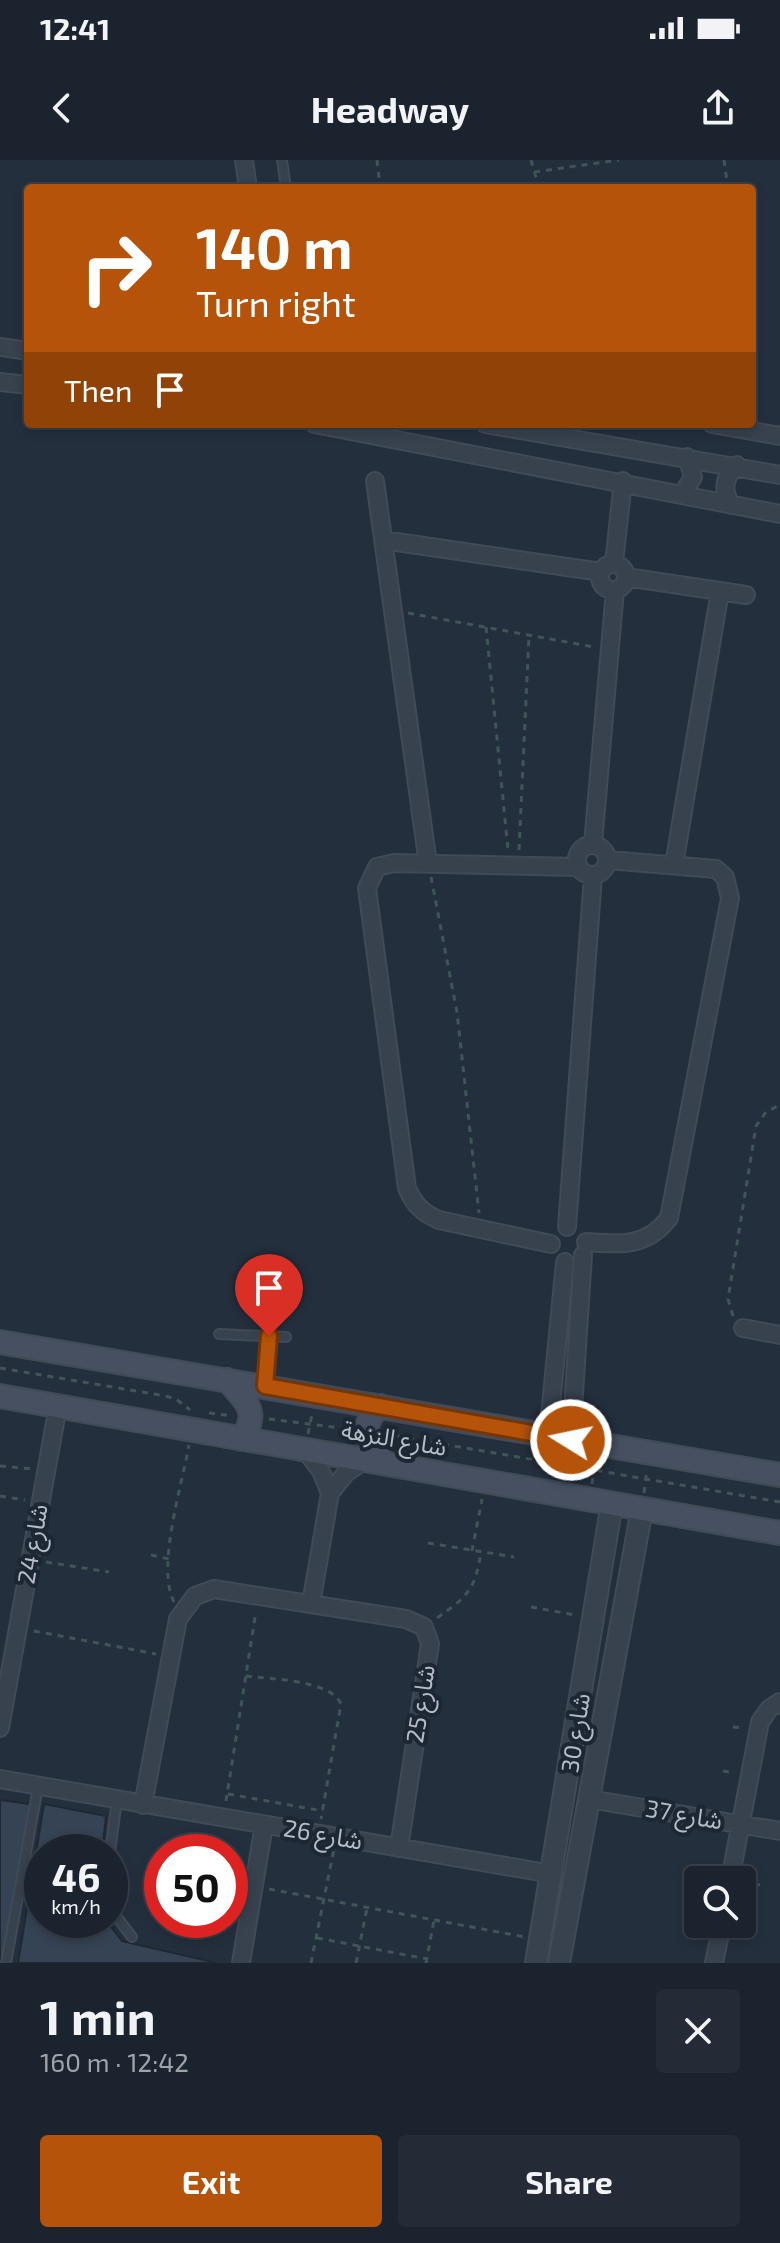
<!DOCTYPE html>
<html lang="en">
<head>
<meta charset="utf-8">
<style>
  :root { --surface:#1b232e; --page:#242b36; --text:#f1f3f6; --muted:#a0a4aa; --line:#39404a; --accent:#b45309 }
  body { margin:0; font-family:"Exo 2","Noto Sans Arabic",sans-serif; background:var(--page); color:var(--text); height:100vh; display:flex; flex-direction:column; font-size:30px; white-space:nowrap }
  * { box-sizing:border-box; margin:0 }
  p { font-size:26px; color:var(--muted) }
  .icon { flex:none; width:44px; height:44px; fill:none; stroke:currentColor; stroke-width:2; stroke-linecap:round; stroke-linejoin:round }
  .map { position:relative; height:1803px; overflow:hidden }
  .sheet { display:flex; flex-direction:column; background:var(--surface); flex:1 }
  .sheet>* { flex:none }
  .top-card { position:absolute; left:24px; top:24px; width:732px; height:244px; border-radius:8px; box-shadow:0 4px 12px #0003,0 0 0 2px var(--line); background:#b45309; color:#fff; overflow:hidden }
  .tools { position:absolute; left:684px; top:1706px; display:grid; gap:16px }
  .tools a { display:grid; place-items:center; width:72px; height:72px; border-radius:8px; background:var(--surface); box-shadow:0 4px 12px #0003,0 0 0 2px var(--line); font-size:40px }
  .speed { position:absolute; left:24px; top:1674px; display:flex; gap:16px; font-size:40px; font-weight:700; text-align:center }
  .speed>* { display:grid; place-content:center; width:104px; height:104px; border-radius:50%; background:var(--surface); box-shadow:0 4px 12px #0003,0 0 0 2px var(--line); line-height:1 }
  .speed small { font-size:20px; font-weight:400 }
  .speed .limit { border:12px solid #d22; background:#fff; color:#111 }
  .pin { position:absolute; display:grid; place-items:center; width:68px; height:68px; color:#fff; margin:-82px -34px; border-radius:50% 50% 50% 0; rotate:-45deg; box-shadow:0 0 8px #0007 }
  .pin .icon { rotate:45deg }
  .me { position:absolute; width:88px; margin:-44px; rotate:280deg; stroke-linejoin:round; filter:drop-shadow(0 0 6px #0008) }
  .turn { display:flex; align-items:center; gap:28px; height:168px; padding:0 40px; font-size:36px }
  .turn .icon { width:104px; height:104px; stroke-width:2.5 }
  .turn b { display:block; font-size:56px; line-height:68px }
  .then { display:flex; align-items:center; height:76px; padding:0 40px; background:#0003; gap:16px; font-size:30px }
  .round { display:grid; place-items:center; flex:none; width:84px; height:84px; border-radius:8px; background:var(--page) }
  .overview { display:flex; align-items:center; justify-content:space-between; height:136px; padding:0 40px }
  h1 { font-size:48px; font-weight:700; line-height:60px }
  .button { display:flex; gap:16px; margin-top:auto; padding:16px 40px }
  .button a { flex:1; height:92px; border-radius:8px; background:var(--accent); color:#fff; font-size:32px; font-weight:700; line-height:92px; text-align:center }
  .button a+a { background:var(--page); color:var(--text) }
  .status { display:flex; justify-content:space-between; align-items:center; height:56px; padding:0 40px; background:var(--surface); direction:ltr }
  .status svg { height:22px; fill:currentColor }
  header { display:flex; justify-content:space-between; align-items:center; height:104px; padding:0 40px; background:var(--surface); font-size:36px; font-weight:700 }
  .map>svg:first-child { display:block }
  .building { fill:#364354; stroke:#1f2835; stroke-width:2 }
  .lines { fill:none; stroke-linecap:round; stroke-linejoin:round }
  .service-casing { stroke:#414a57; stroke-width:12 }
  .minor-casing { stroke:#414a57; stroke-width:20 }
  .tertiary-casing { stroke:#414a57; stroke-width:24 }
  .secondary-casing { stroke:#414a57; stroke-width:26 }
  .path { stroke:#3f5557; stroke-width:3; stroke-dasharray:6 6; stroke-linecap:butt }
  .service { stroke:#38414e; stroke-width:8 }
  .minor { stroke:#38414e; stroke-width:16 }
  .tertiary { stroke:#38414e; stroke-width:20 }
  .secondary { stroke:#465061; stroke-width:22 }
  .route-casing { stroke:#753606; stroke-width:20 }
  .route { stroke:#b45309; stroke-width:14 }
  .labels { text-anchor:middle; stroke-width:8; stroke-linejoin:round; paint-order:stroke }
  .street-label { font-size:24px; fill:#b4bcc9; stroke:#1d2633 }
</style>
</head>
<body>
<div class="status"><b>12:41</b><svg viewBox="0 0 49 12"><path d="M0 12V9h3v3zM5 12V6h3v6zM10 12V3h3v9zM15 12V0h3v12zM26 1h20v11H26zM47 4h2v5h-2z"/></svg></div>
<header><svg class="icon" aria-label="back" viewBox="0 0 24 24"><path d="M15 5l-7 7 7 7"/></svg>Headway<svg class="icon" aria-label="share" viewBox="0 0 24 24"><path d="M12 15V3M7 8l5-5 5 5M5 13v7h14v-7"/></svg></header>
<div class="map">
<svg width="780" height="1803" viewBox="0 0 780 1803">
  <rect width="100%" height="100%" fill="#242f3e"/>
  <path class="building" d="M0,1640L30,1644L2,1803H0Z
    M44,1644L106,1656L102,1692H42V1760H106L122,1781L217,1803H18Z"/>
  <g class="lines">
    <defs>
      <path id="service" d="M282,0L286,28
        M219,1174L286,1177
        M265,1226L269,1176
        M110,1692L117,1640
        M110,1748L132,1777
        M6,1803L38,1627"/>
      <path id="minor" d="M244,0L248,28
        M0,187L28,191
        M0,222L28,225
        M314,264L780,354
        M485,264L780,315
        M712,264L780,276
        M375,321L428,704
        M682,335L693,317L687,297
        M731,345C722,330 724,317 737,305
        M383,380L601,412
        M614,403L623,321
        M600 417a13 13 0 1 1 26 0a13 13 0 1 1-26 0Z
        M626,417L746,435
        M593,684L615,430
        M577 700a15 15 0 1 1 30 0a15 15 0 1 1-30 0Z
        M674,705L720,431
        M567,1067L593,716
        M586,1082C620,1084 646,1088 669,1058L730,738L725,717L716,709L608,700
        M551,1084L439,1060C422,1053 414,1044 407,1028L367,728L377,707L394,703L578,707
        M743,1168L780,1175
        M548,1276L565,1102
        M571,1280L583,1095
        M305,1290L321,1311L330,1333L311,1444
        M330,1333L346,1313L365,1300
        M0,1568L58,1246
        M0,1619L552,1714
        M589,1639L780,1671
        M143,1645L178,1459L195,1436L214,1429L406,1459L424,1467L430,1484L399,1688
        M730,1720L760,1562L769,1549L780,1542
        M241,1803L264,1665
        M714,1803L722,1764"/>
      <path id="tertiary" d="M536,1803L612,1343
        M559,1803L642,1349"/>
      <path id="secondary" d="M0,1182L780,1315
        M227,1220C246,1241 261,1253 241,1279
        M0,1236L780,1373
        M380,1246C358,1266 366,1286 385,1303"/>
    </defs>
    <use href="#service" class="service-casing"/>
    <use href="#minor" class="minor-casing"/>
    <use href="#tertiary" class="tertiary-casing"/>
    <use href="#secondary" class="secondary-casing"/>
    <path class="path" d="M377,0L380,28
      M531,0L539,28
      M724,0L728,28
      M534,12L619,0
      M408,453L594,487
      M486,467L508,690
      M519,690L529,475
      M431,717L457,852L479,1053
      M733,1156L728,1139L756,966L766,952L780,945
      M0,1208L165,1236L176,1239L190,1250
      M209,1253L233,1256
      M269,1259L348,1269
      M308,1274L312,1254
      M384,1274L780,1342
      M0,1306L32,1309
      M592,1324L595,1300
      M644,1333L647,1309
      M0,1336L25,1340
      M428,1383L514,1397
      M472,1391L482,1339
      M151,1395L169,1399
      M46,1402L109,1412
      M174,1442C156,1408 182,1325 189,1285
      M531,1447L575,1455
      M437,1458C468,1436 475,1430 481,1392
      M34,1471L156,1494
      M246,1516C270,1519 331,1520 341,1544L321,1659
      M733,1567L743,1568
      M723,1611L734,1613
      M228,1634L323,1651
      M226,1641L256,1451
      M746,1722L760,1725
      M269,1729L525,1777
      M317,1778L427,1799
      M311,1803L334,1689
      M356,1803L367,1748
      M426,1803L434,1760"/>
    <use href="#service" class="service"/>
    <use href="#minor" class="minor"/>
    <use href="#tertiary" class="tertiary"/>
    <use href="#secondary" class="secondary"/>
  </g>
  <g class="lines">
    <defs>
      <path id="route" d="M269,1176L265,1226L571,1280"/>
    </defs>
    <use href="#route" class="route-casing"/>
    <use href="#route" class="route"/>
  </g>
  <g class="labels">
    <g class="street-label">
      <text transform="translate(394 1279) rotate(10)" y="8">شارع النزهة</text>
      <text transform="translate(33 1384) rotate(-80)" y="8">شارع 24</text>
      <text transform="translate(421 1544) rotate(-81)" y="8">شارع 25</text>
      <text transform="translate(576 1573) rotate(-81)" y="8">شارع 30</text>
      <text transform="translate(684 1655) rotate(10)" y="8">شارع 37</text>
      <text transform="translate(323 1675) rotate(10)" y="8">شارع 26</text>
    </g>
  </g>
</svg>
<div class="tools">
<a><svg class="icon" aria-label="search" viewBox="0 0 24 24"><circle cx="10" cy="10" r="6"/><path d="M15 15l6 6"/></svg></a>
</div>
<div class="speed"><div>46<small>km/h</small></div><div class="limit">50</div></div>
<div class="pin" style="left:269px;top:1176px;background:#d93025"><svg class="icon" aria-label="arrive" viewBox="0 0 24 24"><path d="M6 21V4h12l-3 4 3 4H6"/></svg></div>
<svg class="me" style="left:571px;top:1280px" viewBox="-20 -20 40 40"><circle r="17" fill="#b45309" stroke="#fff" stroke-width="3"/><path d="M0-11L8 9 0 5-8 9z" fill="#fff"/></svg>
<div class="top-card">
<div class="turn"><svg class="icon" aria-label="right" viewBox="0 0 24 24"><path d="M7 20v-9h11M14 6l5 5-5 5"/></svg><div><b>140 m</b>Turn right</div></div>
<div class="then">Then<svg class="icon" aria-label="arrive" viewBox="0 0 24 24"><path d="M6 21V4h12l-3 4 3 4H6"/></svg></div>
</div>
</div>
<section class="sheet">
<div class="overview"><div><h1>1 min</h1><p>160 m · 12:42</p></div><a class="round"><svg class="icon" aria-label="close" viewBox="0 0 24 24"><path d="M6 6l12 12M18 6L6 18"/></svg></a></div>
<div class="button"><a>Exit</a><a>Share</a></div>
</section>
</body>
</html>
